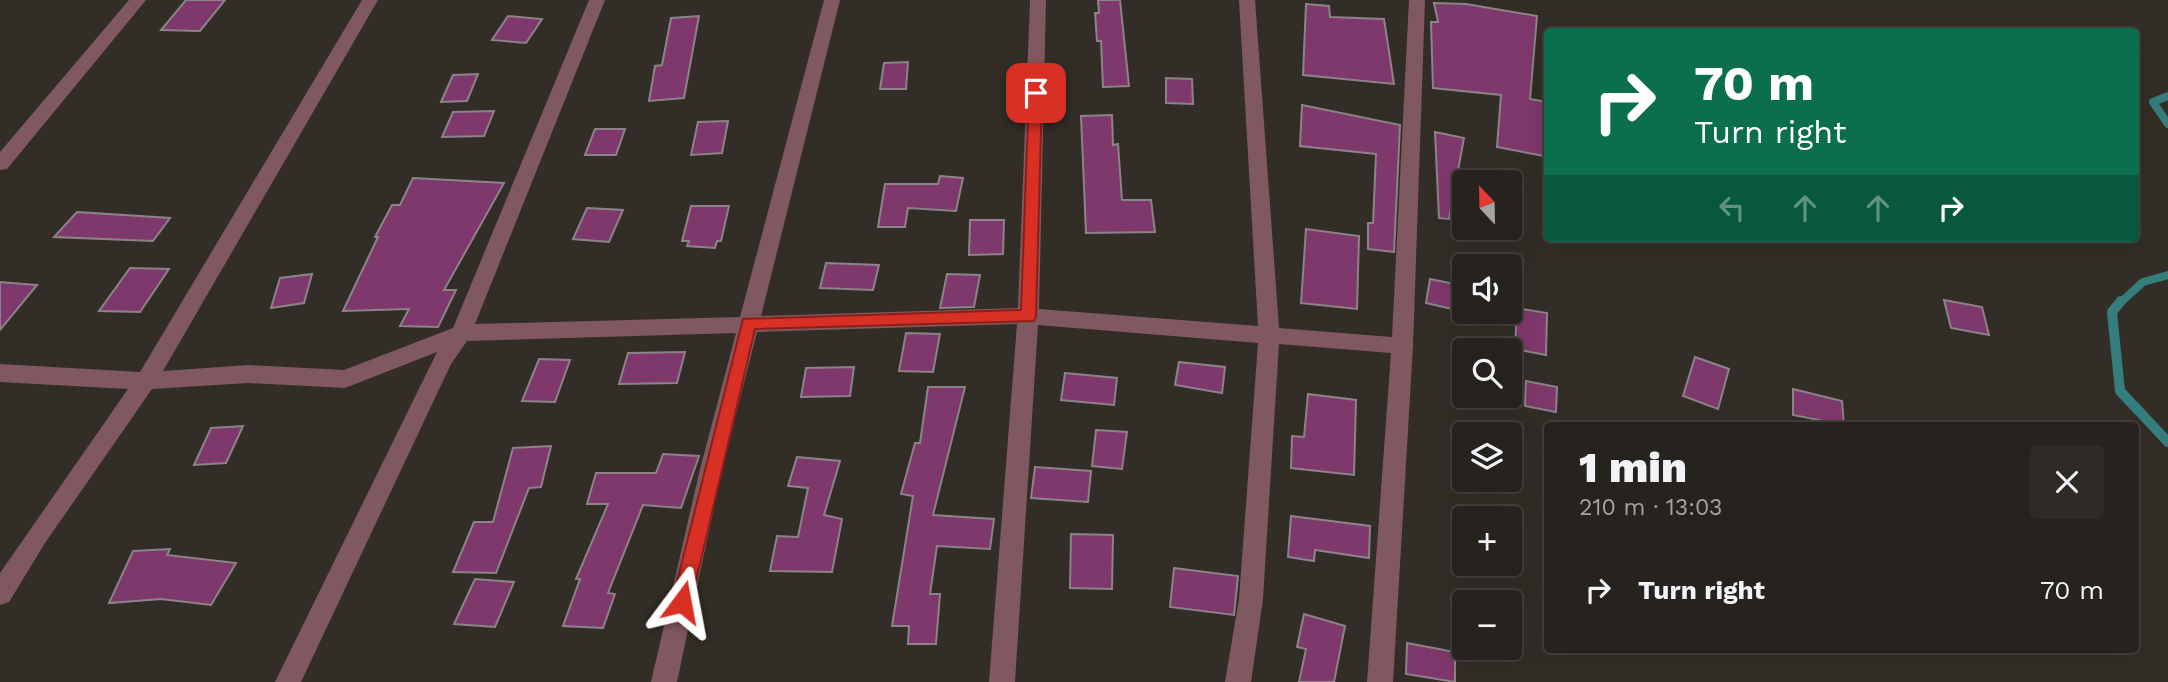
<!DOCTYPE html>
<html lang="en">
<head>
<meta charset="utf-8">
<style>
  :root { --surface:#26221d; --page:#2e2a26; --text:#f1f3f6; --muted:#a4a4a4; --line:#423f3b }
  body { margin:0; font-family:"Work Sans",sans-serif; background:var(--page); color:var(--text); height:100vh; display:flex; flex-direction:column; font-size:26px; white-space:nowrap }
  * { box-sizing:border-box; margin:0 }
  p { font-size:23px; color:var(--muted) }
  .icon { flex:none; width:38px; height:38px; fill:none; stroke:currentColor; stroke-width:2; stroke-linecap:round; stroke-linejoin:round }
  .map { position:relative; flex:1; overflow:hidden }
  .details { position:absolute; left:1544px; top:422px; width:595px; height:231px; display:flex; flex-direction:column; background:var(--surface); border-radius:7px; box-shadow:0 7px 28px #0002,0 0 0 2px var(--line) }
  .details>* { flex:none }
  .guide { position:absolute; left:1544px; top:28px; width:595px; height:214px; border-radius:7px; box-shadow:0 7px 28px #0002,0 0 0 2px var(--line); background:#0b6e4f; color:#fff; overflow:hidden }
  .needle { width:46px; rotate:338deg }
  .fabs { position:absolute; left:1452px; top:170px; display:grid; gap:14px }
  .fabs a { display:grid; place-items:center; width:70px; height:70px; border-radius:7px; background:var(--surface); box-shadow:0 7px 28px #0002,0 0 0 2px var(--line); font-size:35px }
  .pin { position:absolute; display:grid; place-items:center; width:60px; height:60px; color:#fff; margin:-30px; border-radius:14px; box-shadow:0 4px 10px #0006 }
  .me { position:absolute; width:77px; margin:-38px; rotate:13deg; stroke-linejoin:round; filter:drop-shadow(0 0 5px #0008) }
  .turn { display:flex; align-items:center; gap:24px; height:147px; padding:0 35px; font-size:32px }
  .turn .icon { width:91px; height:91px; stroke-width:2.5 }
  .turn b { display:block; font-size:49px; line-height:60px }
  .lanes { display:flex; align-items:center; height:66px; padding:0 35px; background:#0003; justify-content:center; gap:35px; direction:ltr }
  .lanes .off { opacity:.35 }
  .round { display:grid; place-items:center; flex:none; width:74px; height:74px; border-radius:7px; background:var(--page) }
  .overview { display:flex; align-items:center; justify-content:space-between; height:119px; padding:0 35px }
  h1 { font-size:42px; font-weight:800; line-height:52px }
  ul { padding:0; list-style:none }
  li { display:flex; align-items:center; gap:21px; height:98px; padding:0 35px }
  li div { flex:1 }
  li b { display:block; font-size:26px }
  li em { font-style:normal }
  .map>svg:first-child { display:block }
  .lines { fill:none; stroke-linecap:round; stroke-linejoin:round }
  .stream-far1 { stroke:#367d7e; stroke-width:8 }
  .stream { stroke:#367d7e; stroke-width:10 }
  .building { fill:#7f386b; stroke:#8c8389; stroke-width:2 }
  .minor { fill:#80585f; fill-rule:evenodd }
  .route { fill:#d93025; stroke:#8d1f18; stroke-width:2 }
</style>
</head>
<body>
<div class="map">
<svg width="2168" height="682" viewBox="0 0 2168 682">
  <rect width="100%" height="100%" fill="#322e27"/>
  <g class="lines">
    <path class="stream-far1" d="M2168,96L2153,102L2168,124
      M2120,303L2143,282L2168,275"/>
    <path class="stream" d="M2121,301L2112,312L2120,391L2168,442"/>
  </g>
  <path class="building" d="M186,0H225L200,31L161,30Z
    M1098,0H1120L1129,86L1103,87L1101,41H1097L1095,13H1099Z
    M1434,3L1466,4L1537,16L1530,99L1547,102L1544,156L1497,147L1501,95L1433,88L1431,22H1438Z
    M1306,4L1329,6L1330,17L1384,19L1394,84L1303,75Z
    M508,16L542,19L526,43L492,40Z
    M699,16L684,98L649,101L655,66L662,65L671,18Z
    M908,62L906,89H880L884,63Z
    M478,74L467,101L441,102L453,75Z
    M1166,78L1192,79L1193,104L1166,103Z
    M1302,105L1400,125L1394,252L1368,249V223H1373L1376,154L1300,146Z
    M494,111L484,136L442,137L453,112Z
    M1112,115L1113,145L1118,144L1122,200H1151L1155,232L1086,233L1081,116Z
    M728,121L722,153L691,155L698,122Z
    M595,129H625L616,155H585Z
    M1435,132L1464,138L1449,219L1439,218Z
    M940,176L963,178L956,211L908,208L905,227H878L885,184H938Z
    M413,178L504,183L444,290H456L438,327L400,326L409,309L343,311L378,237H375L392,205H400Z
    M691,206H729L721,241H717L715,248L687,246L689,241H682Z
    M587,208L623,210L609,242L573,239Z
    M77,212L170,218L153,241L54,237Z
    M970,220H1004L1003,254L969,255Z
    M1306,229L1359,236L1357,309L1301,303Z
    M826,263L879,265L873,290L820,288Z
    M130,268L169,269L140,312L99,311Z
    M312,274L304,303L271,308L280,278Z
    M947,274L980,275L974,307L940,308Z
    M1430,279L1465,286V312L1426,303Z
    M0,282L37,285L0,330Z
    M1944,300L1982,307L1989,335L1951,328Z
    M1517,308L1547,313L1546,355L1515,349Z
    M906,333L940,334L933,372L899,371Z
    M685,352L677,383L619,384L628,353Z
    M1695,357L1729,369L1718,409L1683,396Z
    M539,359L570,360L555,402L522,401Z
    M1179,362L1225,367L1222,393L1175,385Z
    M854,367L850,396L801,397L806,368Z
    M1065,373L1117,378L1114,405L1061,400Z
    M1526,381L1557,387L1556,412L1525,406Z
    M928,387H965L933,515L994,519L990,549L937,546L930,594H940L936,644H908L909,626H892L913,496L901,494L915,443H920Z
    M1793,389L1842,401L1844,425L1793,415Z
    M1308,394L1356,400L1354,475L1291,468L1292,436L1304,437Z
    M243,426L226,463L194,465L211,428Z
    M1096,430L1127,432L1122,469L1092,466Z
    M551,446L541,487L529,488L496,573L453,572L474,522H493L513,448Z
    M663,454L699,456L681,508L643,505L608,593L615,594L603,628L563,626L580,579H576L608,504H587L596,473H656Z
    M797,457L840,461L824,515L842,519L832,572L770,571L777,536L798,537L808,488L788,486Z
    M1035,467L1091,471L1088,502L1031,498Z
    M1291,516L1370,526L1369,558L1315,550L1314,561L1288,557Z
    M1071,534L1113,535L1112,589L1070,588Z
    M170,549L167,555L236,563L211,605L161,599L109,603L133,551Z
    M1174,568L1238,576L1234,615L1170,607Z
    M475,579L514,582L495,627L454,624Z
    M1304,614L1345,626L1334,682H1299L1306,649L1297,647Z
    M1407,643L1455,652V682L1406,674Z"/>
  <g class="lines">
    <path class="minor" d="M129,0H146L7,169L0,170V152Z
      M362,0H378L163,371L248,365L344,370L453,328L589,0H605L475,324L740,317L824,0H840L761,316L1018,308L1030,0H1046L1039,309L1258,326L1239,0H1255L1279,328L1392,337L1409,0H1425L1413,346L1393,682H1367L1391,353L1279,344L1263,599L1251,682H1225L1239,599L1258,343L1038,325L1015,682H989L1017,324L757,332L722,469L677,682H651L700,469L736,333L467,341L451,364L301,682H275L437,352L345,388L248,383L152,389L45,543L9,602L0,605V573L128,389L0,382V364L140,372Z"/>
  </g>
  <path class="route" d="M1036,88L1042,93L1036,316L1034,321L755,329L691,602L688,608L682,611L675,608L672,602L743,319L1021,310L1029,93Z"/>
</svg>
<div class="fabs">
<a><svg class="needle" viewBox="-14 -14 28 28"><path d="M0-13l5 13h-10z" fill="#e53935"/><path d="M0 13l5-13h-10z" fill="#a4a4a4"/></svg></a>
<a><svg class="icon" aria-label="sound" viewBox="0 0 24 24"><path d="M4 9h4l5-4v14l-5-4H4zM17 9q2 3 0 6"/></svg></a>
<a><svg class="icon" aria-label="search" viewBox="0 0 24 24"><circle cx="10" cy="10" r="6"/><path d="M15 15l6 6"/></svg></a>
<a><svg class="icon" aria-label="layers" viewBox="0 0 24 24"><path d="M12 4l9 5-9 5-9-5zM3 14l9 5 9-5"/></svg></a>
<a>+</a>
<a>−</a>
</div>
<div class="pin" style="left:1036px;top:93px;background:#d93025"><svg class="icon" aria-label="arrive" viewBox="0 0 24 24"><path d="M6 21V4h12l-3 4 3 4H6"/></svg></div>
<svg class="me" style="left:682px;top:602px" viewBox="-20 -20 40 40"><path d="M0-17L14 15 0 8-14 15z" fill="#d93025" stroke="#fff" stroke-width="4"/></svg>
<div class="guide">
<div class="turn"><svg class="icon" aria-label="right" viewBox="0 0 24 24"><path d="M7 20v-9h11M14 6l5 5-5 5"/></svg><div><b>70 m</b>Turn right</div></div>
<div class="lanes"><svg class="icon off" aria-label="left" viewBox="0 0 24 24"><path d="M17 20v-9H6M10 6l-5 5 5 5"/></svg><svg class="icon off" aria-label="ahead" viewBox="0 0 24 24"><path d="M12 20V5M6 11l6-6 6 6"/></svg><svg class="icon off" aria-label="ahead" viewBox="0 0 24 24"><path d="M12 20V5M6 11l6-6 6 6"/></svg><svg class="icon" aria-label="right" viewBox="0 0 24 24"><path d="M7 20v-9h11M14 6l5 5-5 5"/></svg></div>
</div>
<section class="details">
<div class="overview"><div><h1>1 min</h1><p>210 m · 13:03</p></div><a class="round"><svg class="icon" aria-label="close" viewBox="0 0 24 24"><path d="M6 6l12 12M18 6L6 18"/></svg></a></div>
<ul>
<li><svg class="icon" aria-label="right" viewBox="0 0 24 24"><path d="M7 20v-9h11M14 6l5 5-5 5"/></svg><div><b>Turn right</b></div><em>70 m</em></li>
</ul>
</section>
</div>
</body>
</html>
